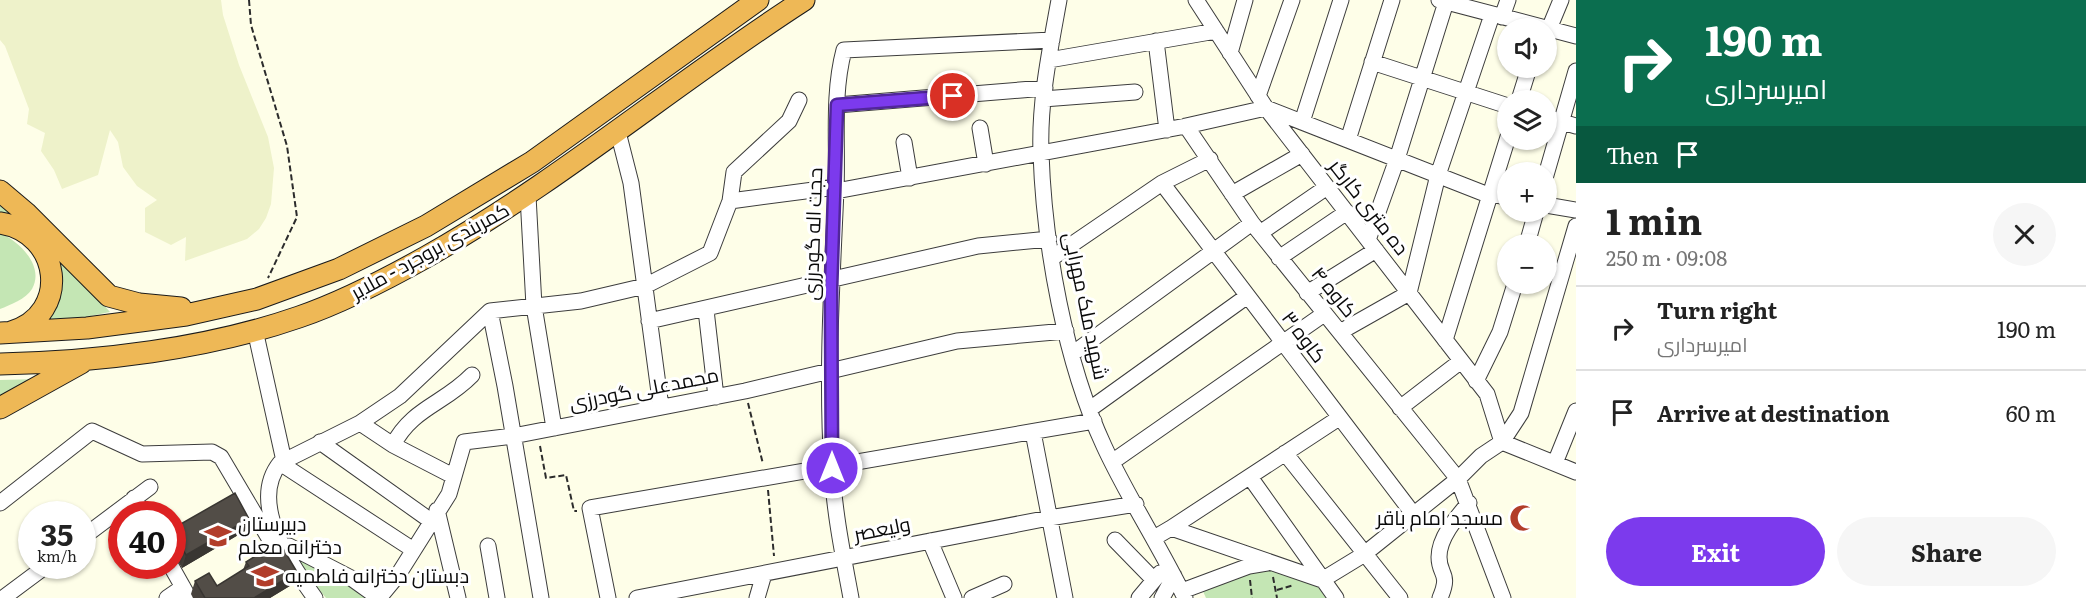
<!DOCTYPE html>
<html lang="en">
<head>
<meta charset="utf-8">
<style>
  :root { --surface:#fff; --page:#f6f6f6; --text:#222; --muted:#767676; --line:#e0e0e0; --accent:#7c3aed }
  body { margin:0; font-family:Literata,Cairo,serif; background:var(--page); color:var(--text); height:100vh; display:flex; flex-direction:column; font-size:22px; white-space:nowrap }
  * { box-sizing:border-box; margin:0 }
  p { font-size:20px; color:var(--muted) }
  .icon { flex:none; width:33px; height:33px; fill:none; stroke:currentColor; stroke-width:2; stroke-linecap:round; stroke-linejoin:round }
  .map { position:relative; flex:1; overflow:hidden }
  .sheet { display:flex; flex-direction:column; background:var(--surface); width:510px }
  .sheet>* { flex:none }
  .top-card { background:#0b6e4f; color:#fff; overflow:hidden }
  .controls { position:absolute; left:1497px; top:18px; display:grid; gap:12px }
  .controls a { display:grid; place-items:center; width:60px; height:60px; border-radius:50%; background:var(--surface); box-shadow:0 2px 4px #0004; font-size:30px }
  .speed { position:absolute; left:18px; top:501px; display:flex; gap:12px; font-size:30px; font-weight:700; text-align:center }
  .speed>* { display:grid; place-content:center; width:78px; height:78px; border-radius:50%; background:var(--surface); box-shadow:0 2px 4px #0004; line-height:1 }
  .speed small { font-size:15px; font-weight:400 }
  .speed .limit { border:9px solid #d22; background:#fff; color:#111 }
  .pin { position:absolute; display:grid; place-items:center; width:51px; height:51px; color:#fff; margin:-26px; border:3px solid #fff; border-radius:50%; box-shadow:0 2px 6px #0007 }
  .me { position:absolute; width:66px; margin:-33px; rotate:0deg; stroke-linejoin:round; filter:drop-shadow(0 0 4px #0008) }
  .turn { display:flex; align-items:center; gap:21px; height:126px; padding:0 30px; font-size:27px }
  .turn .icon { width:78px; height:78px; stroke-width:2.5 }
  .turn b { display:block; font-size:42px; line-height:51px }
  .then { display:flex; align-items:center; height:57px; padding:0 30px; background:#0003; gap:12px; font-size:22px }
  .round { display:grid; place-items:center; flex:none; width:63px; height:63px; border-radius:32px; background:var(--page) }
  .headline { display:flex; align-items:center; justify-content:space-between; height:102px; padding:0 30px }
  h1 { font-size:36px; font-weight:700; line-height:45px }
  .action { display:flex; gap:12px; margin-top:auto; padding:12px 30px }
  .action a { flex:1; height:69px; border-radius:36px; background:var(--accent); color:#fff; font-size:24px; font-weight:700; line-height:69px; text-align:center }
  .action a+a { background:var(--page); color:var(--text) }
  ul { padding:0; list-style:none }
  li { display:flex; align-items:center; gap:18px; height:84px; padding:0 30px; border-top:2px solid var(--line) }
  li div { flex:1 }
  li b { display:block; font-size:22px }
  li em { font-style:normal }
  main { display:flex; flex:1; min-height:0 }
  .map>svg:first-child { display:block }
  .farmland { fill:#eef2ca }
  .green { fill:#c4e6b4 }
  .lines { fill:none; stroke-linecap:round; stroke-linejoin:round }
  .minor-casing { stroke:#3d3d3d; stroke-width:17 }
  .highway-casing { stroke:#1b1b1b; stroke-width:23 }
  .path { stroke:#2c2c2c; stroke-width:2; stroke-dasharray:6 3; stroke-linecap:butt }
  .minor { stroke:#fff; stroke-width:15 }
  .highway { stroke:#eeb856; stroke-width:21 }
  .wall { fill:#47423d }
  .shaded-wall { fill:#393632 }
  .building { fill:#524d47; stroke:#393632; stroke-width:1.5 }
  .route-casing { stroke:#51269a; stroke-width:15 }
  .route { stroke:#7c3aed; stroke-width:10 }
  .labels { text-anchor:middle; stroke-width:6; stroke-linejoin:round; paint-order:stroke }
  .street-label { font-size:20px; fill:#0a0a0a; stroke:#fff }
  .poi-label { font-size:20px; fill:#0a0a0a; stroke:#fff; text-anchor:start }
</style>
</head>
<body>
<main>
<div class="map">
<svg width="1576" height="598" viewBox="0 0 1576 598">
  <rect width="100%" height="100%" fill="#fefee8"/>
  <path class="farmland" d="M0,0H221L223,15L239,65L268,137L274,168L271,204L266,218L259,229L247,239L185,261L186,237L171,245L145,232V208L157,200L137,186L123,167L118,142L110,130L98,175L62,189L54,170L41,151L45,133L27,124L29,109L5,46L0,40Z"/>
  <path class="green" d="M0,201L36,228L110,312L47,325L61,290L60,266L0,217Z
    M0,233C19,241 45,266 32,289C26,299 10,305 0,309Z
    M38,379L0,397V380Z
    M302,560L335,575L370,598H326L299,566Z
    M1253,570C1287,570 1307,576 1333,598H1206L1201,587Z"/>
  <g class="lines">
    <defs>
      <path id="minor" d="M1059,0C1050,50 1039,102 1041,153C1044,245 1065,362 1104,446C1128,498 1160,546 1185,598
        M1196,0L1266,108L1487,394L1502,442
        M1439,0L1576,36
        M1502,17L1508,0
        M1549,29L1561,0
        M1156,41L1167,130
        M1230,53L1245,0
        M1049,60L1216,31
        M1372,62L1508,106
        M1258,96L1292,0
        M1043,99L1135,92
        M1519,100L1529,68
        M837,105L1045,88
        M1266,108L1483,193L1508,197
        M1546,117L1576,126
        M1302,122L1341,0
        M980,128L986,164
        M618,132L631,183L661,407
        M1348,140L1392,0
        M904,142L910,178
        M1546,175L1576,71
        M1162,183L1414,515
        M836,191L1186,126L1266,108
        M1232,194L1302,154
        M528,196L534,306L554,428
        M730,201L836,187
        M1546,205L1576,210
        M1260,233L1327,187
        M1368,240L1397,159L1446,2
        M1527,244L1536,212
        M1052,258L1162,183L1210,159
        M1279,258L1347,212
        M1307,293L1376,250
        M706,310L716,397
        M490,311L505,386L541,598
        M649,321L978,246L1049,239
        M255,330L284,461
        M1340,332L1409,293L1438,175L1492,15
        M1445,340L1508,137
        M1072,354L1252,223
        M1476,381L1500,332L1515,284
        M1400,408L1461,361
        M1090,409L1246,297
        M360,423L393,445L453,476
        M1033,432L1065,598
        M320,442L431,521
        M1502,442L1521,413L1576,226
        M393,445C412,408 444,404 472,375
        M1285,453L1400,598
        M1112,462L1324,314
        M280,463L412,549
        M1555,463L1576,411
        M1250,477L1336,598
        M134,498L143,514
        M0,503L92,431L142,454L212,452L221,457L273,545L289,546L351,578L379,598
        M437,510L458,598
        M1171,528L1339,418
        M82,538L150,487
        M1154,538L1171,528L1322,580L1363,555L1458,479L1252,223L1186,126
        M1115,540L1154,580
        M930,541L954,598
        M488,546L497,598
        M171,566L189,598
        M1182,591L1249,566L1267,563
        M3,598L46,566
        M167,598L183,587
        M315,598C291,565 248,503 280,463L360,423L400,396L490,311L581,301L645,286L710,253L730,201L734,172L789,121L799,100
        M379,598L398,575L449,494L464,442L513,436L745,391L957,341L1066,331
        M608,598L590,508L1094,421
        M637,598L1049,518L1136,504
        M757,598L764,574
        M851,598C843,555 834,511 832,468C826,376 832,282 836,190C838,144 832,95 844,50L1052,40
        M972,598L1004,584
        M1139,598L1160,573
        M1162,598L1174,576
        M1440,598C1451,572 1439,576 1439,557C1439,537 1457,517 1469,503
        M1503,598L1458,479L1481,456L1502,442L1576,472"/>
      <path id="highway" d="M0,191L26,213L109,296L139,304L181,308
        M0,223C61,232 72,314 11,332
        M0,333L87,328L186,315L257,299L339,269L426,226L532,162L758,0
        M0,364C97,362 207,349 299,317C343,302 385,280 426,257C559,182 675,83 804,0
        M0,408L81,363"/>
    </defs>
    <use href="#minor" class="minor-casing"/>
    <use href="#highway" class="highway-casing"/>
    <path class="path" d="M249,0L251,25L287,146L297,217L268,278
      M748,403L763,464
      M540,446L546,478L566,475L574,511H577
      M768,490L774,556
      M1273,577L1277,598
      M1250,580L1252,598
      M1277,590L1294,585"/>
    <use href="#minor" class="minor"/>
    <use href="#highway" class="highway"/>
  </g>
  <path class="wall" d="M172,529L245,531L182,568L172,552Z
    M262,557L293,584L270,598H193L191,594L195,581L217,586L243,570L246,562Z"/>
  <path class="shaded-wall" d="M249,519L245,531L182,568L186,555Z
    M297,572L293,584L270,598H254Z"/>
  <path class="building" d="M235,493L249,519L186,555L172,531V529Z
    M281,545L297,572L254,598H205L195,581L209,573L217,586L249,566L246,562L260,553L262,557Z"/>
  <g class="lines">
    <defs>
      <path id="route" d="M832,468L831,288L837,105L953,96"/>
    </defs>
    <use href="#route" class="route-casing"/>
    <use href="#route" class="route"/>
  </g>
  <defs>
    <symbol id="mosque-bare" viewBox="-9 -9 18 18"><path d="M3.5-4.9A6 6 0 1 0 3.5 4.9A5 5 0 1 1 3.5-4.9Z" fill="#b23d2a" stroke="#fff" stroke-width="2.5" paint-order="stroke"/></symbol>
    <symbol id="school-bare" viewBox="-9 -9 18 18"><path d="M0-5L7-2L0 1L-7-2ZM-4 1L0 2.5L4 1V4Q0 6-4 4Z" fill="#b23d2a" stroke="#fff" stroke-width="2.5" paint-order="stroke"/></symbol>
  </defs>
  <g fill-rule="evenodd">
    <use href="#mosque-bare" x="1504" y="499" width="38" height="38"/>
    <use href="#school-bare" x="199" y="517" width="38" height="38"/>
    <use href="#school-bare" x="246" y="557" width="38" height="38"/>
  </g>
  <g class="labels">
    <g class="street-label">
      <text transform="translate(1369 207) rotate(52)" y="7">ده متری کارگر</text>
      <text transform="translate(813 234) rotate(-88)" y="7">حجت اله گودرزی</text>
      <text transform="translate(430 251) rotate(-29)" y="7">کمربندی بروجرد - ملایر</text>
      <text transform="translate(1334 292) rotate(51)" y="7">کاوه ۴</text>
      <text transform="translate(1086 306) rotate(78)" y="7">شهید ملک مهرابی</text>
      <text transform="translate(1304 337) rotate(53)" y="7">کاوه ۳</text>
      <text transform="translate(644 389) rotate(-11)" y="7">محمدعلی گودرزی</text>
      <text transform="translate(882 529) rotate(-11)" y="7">ولیعصر</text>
    </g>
    <g class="poi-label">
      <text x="1503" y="525" text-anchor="end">مسجد امام باقر</text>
      <text x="238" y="531">دبیرستان<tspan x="238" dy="23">دخترانه معلم</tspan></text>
      <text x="285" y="583">دبستان دخترانه فاطمیه</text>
    </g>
  </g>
</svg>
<div class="controls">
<a><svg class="icon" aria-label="sound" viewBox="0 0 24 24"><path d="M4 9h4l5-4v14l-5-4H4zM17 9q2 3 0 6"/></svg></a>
<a><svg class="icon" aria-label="layers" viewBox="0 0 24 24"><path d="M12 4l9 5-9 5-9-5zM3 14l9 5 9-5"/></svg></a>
<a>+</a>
<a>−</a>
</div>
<div class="speed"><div>35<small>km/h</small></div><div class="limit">40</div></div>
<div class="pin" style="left:953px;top:96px;background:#d93025"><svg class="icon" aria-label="arrive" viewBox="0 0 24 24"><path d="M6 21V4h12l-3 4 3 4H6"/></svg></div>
<svg class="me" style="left:832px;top:468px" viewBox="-20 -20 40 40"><circle r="17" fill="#7c3aed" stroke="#fff" stroke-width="3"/><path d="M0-11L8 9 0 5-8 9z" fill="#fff"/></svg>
</div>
<section class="sheet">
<div class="top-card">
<div class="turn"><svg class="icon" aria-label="right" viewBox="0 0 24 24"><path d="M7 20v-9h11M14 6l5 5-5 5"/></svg><div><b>190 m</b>امیرسرداری</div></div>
<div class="then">Then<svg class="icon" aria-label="arrive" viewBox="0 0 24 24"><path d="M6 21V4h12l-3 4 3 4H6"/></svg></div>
</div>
<div class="headline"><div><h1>1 min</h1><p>250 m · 09:08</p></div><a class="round"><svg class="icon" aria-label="close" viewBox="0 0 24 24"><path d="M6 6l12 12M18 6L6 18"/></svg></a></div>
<ul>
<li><svg class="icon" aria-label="right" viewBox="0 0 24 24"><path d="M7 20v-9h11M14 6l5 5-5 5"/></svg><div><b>Turn right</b><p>امیرسرداری</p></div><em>190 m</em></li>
<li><svg class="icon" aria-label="arrive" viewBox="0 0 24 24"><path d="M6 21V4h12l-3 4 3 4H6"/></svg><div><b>Arrive at destination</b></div><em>60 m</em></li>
</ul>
<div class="action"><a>Exit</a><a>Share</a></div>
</section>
</main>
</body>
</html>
